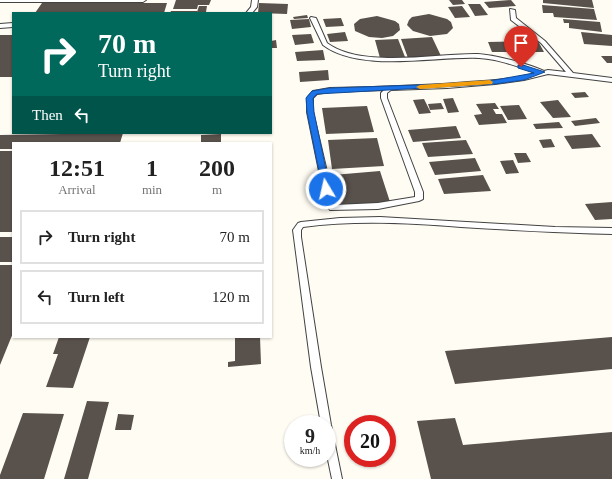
<!DOCTYPE html>
<html lang="en">
<head>
<meta charset="utf-8">
<style>
  :root { --surface:#fff; --page:#f6f6f6; --text:#222; --muted:#767676; --line:#e0e0e0 }
  body { margin:0; font-family:"Times New Roman",serif; background:var(--page); color:var(--text); height:100vh; display:flex; flex-direction:column; font-size:15px; white-space:nowrap }
  * { box-sizing:border-box; margin:0 }
  p { font-size:13px; color:var(--muted) }
  .icon { flex:none; width:22px; height:22px; fill:none; stroke:currentColor; stroke-width:2; stroke-linecap:round; stroke-linejoin:round }
  .map { position:relative; flex:1; overflow:hidden }
  .details { position:absolute; left:12px; top:142px; width:260px; height:196px; display:flex; flex-direction:column; background:var(--surface); border-radius:0px; box-shadow:0 1px 3px #0004 }
  .details>* { flex:none }
  .top-card { position:absolute; left:12px; top:12px; width:260px; height:122px; border-radius:0px; box-shadow:0 1px 3px #0004; background:#00695c; color:#fff; overflow:hidden }
  .speed { position:absolute; left:284px; top:415px; display:flex; gap:8px; font-size:20px; font-weight:700; text-align:center }
  .speed>* { display:grid; place-content:center; width:52px; height:52px; border-radius:50%; background:var(--surface); box-shadow:0 1px 3px #0004; line-height:1 }
  .speed small { font-size:10px; font-weight:400 }
  .speed .limit { border:6px solid #d22; background:#fff; color:#111 }
  .pin { position:absolute; display:grid; place-items:center; width:34px; height:34px; color:#fff; margin:-41px -17px; border-radius:50% 50% 50% 0; rotate:-45deg; box-shadow:0 0 4px #0007 }
  .pin .icon { rotate:45deg }
  .me { position:absolute; width:44px; margin:-22px; rotate:351deg; stroke-linejoin:round; filter:drop-shadow(0 0 3px #0008) }
  .turn { display:flex; align-items:center; gap:14px; height:84px; padding:0 20px; font-size:18px }
  .turn .icon { width:52px; height:52px; stroke-width:2.5 }
  .turn b { display:block; font-size:28px; line-height:34px }
  .then { display:flex; align-items:center; height:38px; padding:0 20px; background:#0003; gap:8px; font-size:15px }
  .eta { display:flex; justify-content:space-evenly; align-items:center; height:68px; text-align:center }
  .eta b { font-size:24px; font-weight:700; line-height:28px }
  ul { padding:0; list-style:none }
  li { display:flex; align-items:center; gap:12px; height:54px; margin:0 8px 6px; padding:0 12px; border:2px solid var(--line); border-radius:0px }
  li div { flex:1 }
  li b { display:block; font-size:15px }
  li em { font-style:normal }
  .map>svg:first-child { display:block }
  .building { fill:#59514c }
  .lines { fill:none; stroke-linecap:round; stroke-linejoin:round }
  .service-casing { stroke:#434343; stroke-width:2 }
  .service { fill:#fff; fill-rule:evenodd }
  .route { fill:#1a73e8; stroke:#114b97 }
  .slow { fill:#f59e0b }
</style>
</head>
<body>
<div class="map">
<svg width="612" height="479" viewBox="0 0 612 479">
  <rect width="100%" height="100%" fill="#fffcf3"/>
  <path class="building" d="M176,0H211L209,5H198L197,9H173Z
    M449,0H462L465,4L453,5Z
    M511,0L516,6L489,8L484,2Z
    M543,0H592L594,8L543,3Z
    M42,3H167L164,13H35Z
    M259,3L288,4L287,14L258,13Z
    M468,4H480L488,15L475,16Z
    M542,5L594,9L597,20L554,17L553,13H543Z
    M199,6H207L206,12H197Z
    M462,6L470,17L455,18L448,7Z
    M171,11H197V13H170Z
    M429,14L447,19L451,22L453,28L447,34L430,36L413,31L407,25L409,20L412,17Z
    M307,15L308,18L294,19L293,17Z
    M377,16L395,21L399,24L400,30L393,36L382,38L369,37L355,31L354,24L360,19Z
    M341,18L344,26L326,27L323,19Z
    M309,19L311,27L292,29L290,20Z
    M563,19L600,22L602,32L569,28V23H564Z
    M345,32L348,41L330,42L327,34Z
    M581,32L612,35V46L584,44Z
    M311,34L314,43L295,45L292,35Z
    M0,35H13V77H0Z
    M432,37L441,56L408,58L401,39Z
    M398,39L405,57L380,58L375,40Z
    M276,40L277,48H271V41Z
    M538,41L544,52H492L488,42Z
    M323,50L325,60L297,61L295,52Z
    M601,56H612V63H607Z
    M328,70L329,80L300,82L299,72Z
    M585,92L589,97L575,98L571,93Z
    M453,98L459,112L448,113L443,99Z
    M424,99L431,113L419,114L413,100Z
    M558,100L571,117L553,118L540,102Z
    M441,103L444,109L430,110L428,104Z
    M495,103L499,109H493L496,114H502L507,123L479,125L474,115L482,114L476,104Z
    M519,105L527,119L508,120L500,106Z
    M367,106L374,132L326,134L322,108Z
    M596,118L600,123L575,126L571,121Z
    M559,122L563,128L536,129L533,124Z
    M456,126L461,138L413,142L408,130Z
    M123,133L120,143H13V149H0V135Z
    M221,134V143H201V135Z
    M592,134L601,147L572,149L564,136Z
    M377,138L384,166L332,169L328,140Z
    M551,139L555,147L543,148L539,140Z
    M466,140L473,154L428,157L422,143Z
    M0,151H13V232H0Z
    M514,153H526L531,162L518,163Z
    M475,158L481,171L435,175L429,162Z
    M513,160L519,173L506,174L500,161Z
    M380,171L391,205L342,210L333,175Z
    M483,175L491,191L444,194L438,179Z
    M612,202V219L595,220L585,204Z
    M0,237H13V262H0Z
    M0,265H13V333L0,365Z
    M59,337H90L73,388L46,387L58,354H53Z
    M235,337H260L261,364L228,367V362L235,361Z
    M612,337V369L455,384L445,351Z
    M87,401L109,402L88,479H64Z
    M23,413L64,414L44,479H0V475Z
    M118,414L134,415L131,430H115Z
    M455,418L463,445L612,432V479H431L417,421Z"/>
  <g class="lines">
    <defs>
      <path id="service" d="M0,0H146L143,2H0Z
        M252,0H258L257,7L252,13H246L251,7Z
        M510,9L515,10L516,18L545,41L573,73L612,78V82L548,74L524,80L495,84L447,88L391,90L387,93V98L423,192V199L419,201L378,209L330,210L324,202L320,176L307,112V98L313,91L330,88C376,87 422,86 468,82C491,81 515,79 537,73C518,67 499,59 479,58C435,56 360,73 323,45L310,18L311,17L316,18L327,43C362,69 437,53 478,54C495,55 529,64 544,71L548,70L566,72L541,43L511,20ZM384,90L381,93V98L415,192V197L378,203L335,205L332,201L328,176L313,112V98L317,94L330,92Z
        M13,23V27L0,28V24Z
        M380,217L555,227L612,228V234C561,233 511,230 461,227C408,223 356,220 303,227L301,230V237L321,367L331,425L342,479H332L327,455V424H321L311,367L293,230L298,223L301,222L340,218Z"/>
    </defs>
    <use href="#service" class="service-casing"/>
    <use href="#service" class="service"/>
  </g>
  <path class="route" d="M518,65H523L545,72L524,80L495,84L317,94L313,98L314,112L330,189L329,191H323L307,112L306,98L312,91L330,88L447,84L495,80L534,73L518,68Z"/>
  <path class="slow" d="M490,80L493,82L492,84L420,89L416,87L420,85Z"/>
</svg>
<div class="speed"><div>9<small>km/h</small></div><div class="limit">20</div></div>
<div class="pin" style="left:521px;top:67px;background:#d93025"><svg class="icon" aria-label="arrive" viewBox="0 0 24 24"><path d="M6 21V4h12l-3 4 3 4H6"/></svg></div>
<svg class="me" style="left:326px;top:189px" viewBox="-20 -20 40 40"><circle r="17" fill="#1a73e8" stroke="#fff" stroke-width="3"/><path d="M0-11L8 9 0 5-8 9z" fill="#fff"/></svg>
<div class="top-card">
<div class="turn"><svg class="icon" aria-label="right" viewBox="0 0 24 24"><path d="M7 20v-9h11M14 6l5 5-5 5"/></svg><div><b>70 m</b>Turn right</div></div>
<div class="then">Then<svg class="icon" aria-label="left" viewBox="0 0 24 24"><path d="M17 20v-9H6M10 6l-5 5 5 5"/></svg></div>
</div>
<section class="details">
<div class="eta">
<div><b>12:51</b><p>Arrival</p></div>
<div><b>1</b><p>min</p></div>
<div><b>200</b><p>m</p></div>
</div>
<ul>
<li><svg class="icon" aria-label="right" viewBox="0 0 24 24"><path d="M7 20v-9h11M14 6l5 5-5 5"/></svg><div><b>Turn right</b></div><em>70 m</em></li>
<li><svg class="icon" aria-label="left" viewBox="0 0 24 24"><path d="M17 20v-9H6M10 6l-5 5 5 5"/></svg><div><b>Turn left</b></div><em>120 m</em></li>
</ul>
</section>
</div>
</body>
</html>
